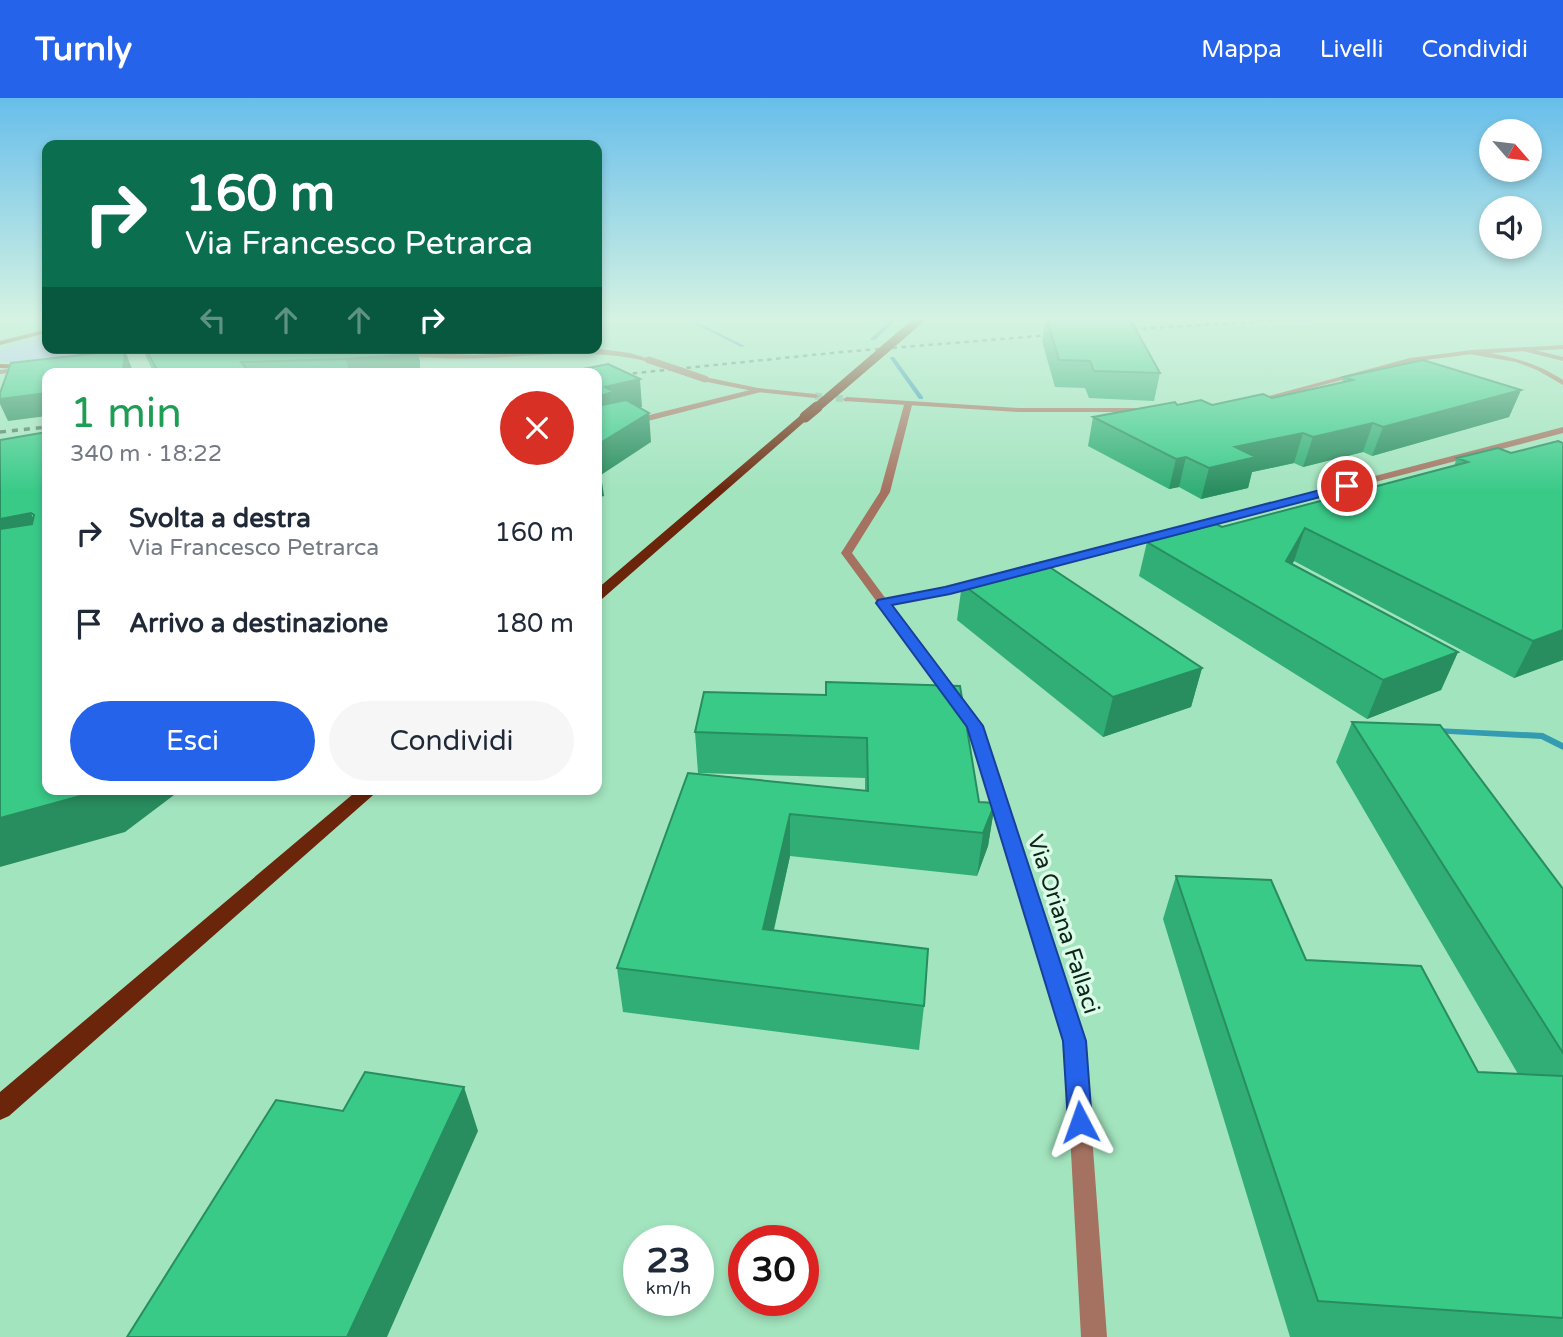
<!DOCTYPE html>
<html lang="it">
<head>
<meta charset="utf-8">
<style>
  :root { --surface:#fff; --page:#f6f6f7; --text:#1f2937; --muted:#747a83; --accent:#2563eb }
  body { margin:0; font-family:"Varela Round",sans-serif; background:var(--page); color:var(--text); height:100vh; display:flex; flex-direction:column; font-size:26px; white-space:nowrap }
  * { box-sizing:border-box; margin:0 }
  p { font-size:23px; color:var(--muted) }
  .icon { flex:none; width:38px; height:38px; fill:none; stroke:currentColor; stroke-width:2; stroke-linecap:round; stroke-linejoin:round }
  .map { position:relative; flex:1; overflow:hidden }
  .side { position:absolute; left:42px; top:270px; width:560px; height:427px; display:flex; flex-direction:column; background:var(--surface); border-radius:14px; box-shadow:0 4px 10px #0003 }
  .side>* { flex:none }
  .banner { position:absolute; left:42px; top:42px; width:560px; height:214px; border-radius:14px; box-shadow:0 4px 10px #0003; background:#0b6e4f; color:#fff; overflow:hidden }
  .needle { width:46px; rotate:118deg }
  .tools { position:absolute; left:1479px; top:21px; display:grid; gap:14px }
  .tools a { display:grid; place-items:center; width:63px; height:63px; border-radius:50%; background:var(--surface); box-shadow:0 4px 10px #0003; font-size:35px }
  .speed { position:absolute; left:623px; top:1127px; display:flex; gap:14px; font-size:35px; font-weight:700; text-align:center }
  .speed>* { display:grid; place-content:center; width:91px; height:91px; border-radius:50%; background:var(--surface); box-shadow:0 4px 10px #0003; line-height:1 }
  .speed small { font-size:18px; font-weight:400 }
  .speed .limit { border:10px solid #d22; background:#fff; color:#111 }
  .pin { position:absolute; display:grid; place-items:center; width:60px; height:60px; color:#fff; margin:-30px; border:4px solid #fff; border-radius:50%; box-shadow:0 2px 7px #0007 }
  .me { position:absolute; width:77px; margin:-38px; rotate:356deg; stroke-linejoin:round; filter:drop-shadow(0 0 5px #0008) }
  .turn { display:flex; align-items:center; gap:24px; height:147px; padding:0 28px; font-size:32px }
  .turn .icon { width:91px; height:91px; stroke-width:2.5 }
  .turn b { display:block; font-size:49px; line-height:60px }
  .lanes { display:flex; align-items:center; height:66px; padding:0 28px; background:#0003; justify-content:center; gap:35px; direction:ltr }
  .lanes .off { opacity:.35 }
  .round { display:grid; place-items:center; flex:none; width:74px; height:74px; border-radius:37px; background:var(--page) }
  .overview { display:flex; align-items:center; justify-content:space-between; height:119px; padding:0 28px }
  h1 { font-size:42px; font-weight:600; line-height:52px; color:#1e9e55 }
  .cta { display:flex; gap:14px; margin-top:auto; padding:14px 28px }
  .cta a { flex:1; height:80px; border-radius:42px; background:var(--accent); color:#fff; font-size:28px; font-weight:600; line-height:80px; text-align:center }
  .cta a+a { background:var(--page); color:var(--text) }
  ul { padding:0; list-style:none }
  li { display:flex; align-items:center; gap:21px; height:91px; padding:0 28px }
  li div { flex:1 }
  li b { display:block; font-size:26px }
  li em { font-style:normal }
  header { display:flex; align-items:center; gap:42px; box-sizing:border-box; height:98px; padding:0 35px; background:var(--accent); color:#fff }
  header strong { font-size:33px }
  nav { display:flex; gap:38px; margin-inline-start:auto; font-size:24px }
  .map>svg:first-child { display:block }
  .green { fill:#b8c0fd }
  .lines { fill:none; stroke-linecap:round; stroke-linejoin:round }
  .stream { fill:#349bb0; fill-rule:evenodd }
  .tertiary-tunnel { stroke:#84be9d; stroke-width:7; stroke-dasharray:7 3.5; stroke-linecap:butt }
  .minor { fill:#a57261; fill-rule:evenodd }
  .tertiary { fill:#a57261; fill-rule:evenodd }
  .secondary { fill:#894129; fill-rule:evenodd }
  .primary { fill:#6a250b; fill-rule:evenodd }
  .rail-far1 { stroke:#4f7b63; stroke-width:2.5; stroke-dasharray:4.5 4.5; stroke-linecap:butt }
  .rail { stroke:#4f7b63; stroke-width:3.5; stroke-dasharray:6 6; stroke-linecap:butt }
  .tertiary-bridge { stroke:#a57261; stroke-width:7 }
  .primary-bridge-far1 { stroke:#6a250b; stroke-width:9 }
  .primary-bridge { stroke:#6a250b; stroke-width:11 }
  .wall { fill:#31ae75 }
  .shaded-wall { fill:#288d5f }
  .building { fill:#39ca88; stroke:#288d5f; stroke-width:2 }
  .route { fill:#2563eb; stroke:#184099; stroke-width:2 }
  .labels { text-anchor:middle; stroke-width:7; stroke-linejoin:round; paint-order:stroke }
  .near-street-label { font-size:23px; fill:#0c2719; stroke:#dcfce9 }
</style>
</head>
<body>
<header>
<strong>Turnly</strong>
<nav><a>Mappa</a><a>Livelli</a><a>Condividi</a></nav>
</header>
<div class="map">
<svg width="1563" height="1239" viewBox="0 0 1563 1239">
  <rect width="100%" height="100%" fill="#a2e4be"/>
  <path class="green" d="M47,236V250H114C87,262 28,271 0,262V251Z"/>
  <g class="lines">
    <path class="stream" d="M686,221H690L745,248L741,249Z
      M893,221H897L875,242H871V240Z
      M890,259H894L923,299V301H919L890,260Z
      M1435,630L1543,635L1563,645V652L1541,641L1432,635L1431,633L1432,631Z"/>
    <path class="tertiary-tunnel" d="M815,298L847,301"/>
    <path class="minor" d="M1523,249L1563,259V263L1523,253Z
      M1472,252C1507,258 1532,262 1563,282V287L1537,272L1516,264L1469,256Z
      M758,290H761V294L597,336V330Z
      M908,305L912,307L890,394L852,455L886,501L979,481L985,484L979,487L891,507L982,628L1085,943L1107,1239H1081L1065,943L968,628L841,455L880,394L904,307Z
      M1563,329V335L1033,473H1025L1023,471L1025,469Z"/>
    <path class="tertiary" d="M1563,247V251L1472,256L1410,264L1255,305L1251,303L1410,260L1472,252Z
      M123,250H137L115,256L111,254Z
      M592,250L630,255L653,262L649,264C579,246 510,264 439,260C426,259 408,261 396,255L400,253L474,257Z
      M26,268H29V272L0,276V272Z
      M705,279L758,290L815,296L819,298L815,300L758,294L702,283V279Z
      M847,299L1019,310H1144L1148,312L1144,314H1019L844,303L843,301Z"/>
    <path class="secondary" d="M47,231V235L0,247V243Z
      M0,266L27,267L31,269L27,271L0,270Z"/>
    <path class="primary" d="M801,317L810,319L602,501L597,502V491Z
      M359,691H380L9,1018L0,1022V994Z"/>
    <path class="rail-far1" d="M1115,232L1307,221
      M597,279L842,254L1063,236"/>
    <path class="rail" d="M0,334L47,329"/>
    <path class="tertiary-bridge" d="M649,262L705,281"/>
    <path class="primary-bridge-far1" d="M815,311L920,221"/>
    <path class="primary-bridge" d="M805,319L817,309"/>
  </g>
  <path class="wall" d="M1046,221H1111L1160,275L1154,303L1089,300L1085,290L1055,289L1042,243Z
    M143,250H417L420,264V275H154L147,261Z
    M1344,279L1521,292L1509,319L1372,358L1363,354L1303,369L1294,365L1252,374L1248,390L1201,401L1179,389L1169,391L1088,348L1093,319L1177,307H1212L1272,300L1342,284Z
    M1498,350L1563,562L1514,580L1294,463L1292,466L1458,554L1441,592L1367,621L1139,478L1147,444L1222,429L1454,368L1457,360Z
    M962,486L1202,570L1191,609L1103,639L957,522Z
    M826,597L979,704L995,705L988,748L977,778L790,758L774,832L924,908L919,952L623,914L617,870L688,675L865,693V680L698,675L695,634Z
    M1352,624L1563,791V1239H1290L1163,821L1176,778L1478,974L1518,976L1336,664Z"/>
  <path class="shaded-wall" d="M417,250L420,264V275H349L346,261Z
    M125,252L132,271V275H123Z
    M640,281L642,309L615,315L597,328V299L605,289Z
    M1521,292L1509,319L1372,358L1383,329Z
    M47,295V318L8,323L0,306V301Z
    M649,315L651,344L601,377L604,398L597,400V347Z
    M1373,325L1363,354L1303,369L1313,339Z
    M1303,335L1294,365L1252,374L1248,390L1201,401L1209,370L1235,349Z
    M1186,359L1179,389L1169,391L1176,361Z
    M31,415L46,448L0,458V421Z
    M1305,430L1294,463L1275,498L1286,463Z
    M1563,517V562L1514,580L1533,543Z
    M1458,554L1441,592L1367,621L1383,582Z
    M1202,570L1191,609L1103,639L1113,599Z
    M106,691H182L125,734L0,769V720Z
    M995,705L988,748L977,778L983,735Z
    M790,716V758L764,875L763,831Z
    M464,989L478,1033L387,1239H347Z"/>
  <path class="building" d="M1047,221H1130L1160,275L1094,273L1090,263L1059,262Z
    M145,250H415V256L346,261L241,264L250,275H159Z
    M125,252L123,275H47V295L0,301V295L11,265Z
    M1423,262L1521,292L1383,329L1373,325L1313,339L1303,335L1235,349L1256,359L1209,370L1186,359L1176,361L1093,319L1175,304L1177,307L1201,302L1212,307L1263,296L1272,300L1353,282L1344,279Z
    M608,266L640,281L605,289L613,294L597,299V275H563Z
    M626,302L649,315L597,347V308Z
    M47,334V691H106L0,720V431L32,426L34,417L31,415L0,421V342Z
    M1558,343L1563,345V532L1533,543L1305,430L1286,463L1458,554L1383,582L1147,444L1216,426L1222,429L1468,364L1457,360L1498,350L1511,355Z
    M1042,464L1202,570L1113,599L962,486Z
    M826,584L960,588L979,704L995,705L983,735L790,716L763,831L928,851L924,908L617,870L688,675L868,693L867,640L695,634L704,594L826,597Z
    M1352,624L1440,627L1563,791V955Z
    M1176,778L1271,782L1306,862L1421,868L1478,974L1563,978V1220L1318,1203Z
    M365,974L464,989L347,1239H127L276,1002L343,1013Z"/>
  <linearGradient id="sky" x2="0" y2="1"><stop stop-color="#67beeb"/><stop offset="0.56" stop-color="#d5f3e2"/><stop offset="1" stop-color="#d5f3e2" stop-opacity="0"/></linearGradient>
  <rect width="1563" height="394" fill="url(#sky)"/>
  <path class="route" d="M1347,385L1352,388L1351,391L950,496L892,507L983,628L1086,943L1092,1024L1089,1031L1080,1035L1071,1031L1068,1024L1063,943L967,629L876,505L878,502L945,489Z"/>
  <g class="labels">
    <g class="near-street-label">
      <text transform="translate(1064 826) rotate(72)" y="8">Via Oriana Fallaci</text>
    </g>
  </g>
</svg>
<div class="tools">
<a><svg class="needle" viewBox="-14 -14 28 28"><path d="M0-13l5 13h-10z" fill="#e53935"/><path d="M0 13l5-13h-10z" fill="#747a83"/></svg></a>
<a><svg class="icon" aria-label="sound" viewBox="0 0 24 24"><path d="M4 9h4l5-4v14l-5-4H4zM17 9q2 3 0 6"/></svg></a>
</div>
<div class="speed"><div>23<small>km/h</small></div><div class="limit">30</div></div>
<div class="pin" style="left:1347px;top:388px;background:#d93025"><svg class="icon" aria-label="arrive" viewBox="0 0 24 24"><path d="M6 21V4h12l-3 4 3 4H6"/></svg></div>
<svg class="me" style="left:1080px;top:1024px" viewBox="-20 -20 40 40"><path d="M0-17L14 15 0 8-14 15z" fill="#2563eb" stroke="#fff" stroke-width="4"/></svg>
<div class="banner">
<div class="turn"><svg class="icon" aria-label="right" viewBox="0 0 24 24"><path d="M7 20v-9h11M14 6l5 5-5 5"/></svg><div><b>160 m</b>Via Francesco Petrarca</div></div>
<div class="lanes"><svg class="icon off" aria-label="left" viewBox="0 0 24 24"><path d="M17 20v-9H6M10 6l-5 5 5 5"/></svg><svg class="icon off" aria-label="ahead" viewBox="0 0 24 24"><path d="M12 20V5M6 11l6-6 6 6"/></svg><svg class="icon off" aria-label="ahead" viewBox="0 0 24 24"><path d="M12 20V5M6 11l6-6 6 6"/></svg><svg class="icon" aria-label="right" viewBox="0 0 24 24"><path d="M7 20v-9h11M14 6l5 5-5 5"/></svg></div>
</div>
<section class="side">
<div class="overview"><div><h1>1 min</h1><p>340 m · 18:22</p></div><a class="round" style="background:#d93025;color:#fff"><svg class="icon" aria-label="close" viewBox="0 0 24 24"><path d="M6 6l12 12M18 6L6 18"/></svg></a></div>
<ul>
<li><svg class="icon" aria-label="right" viewBox="0 0 24 24"><path d="M7 20v-9h11M14 6l5 5-5 5"/></svg><div><b>Svolta a destra</b><p>Via Francesco Petrarca</p></div><em>160 m</em></li>
<li><svg class="icon" aria-label="arrive" viewBox="0 0 24 24"><path d="M6 21V4h12l-3 4 3 4H6"/></svg><div><b>Arrivo a destinazione</b></div><em>180 m</em></li>
</ul>
<div class="cta"><a>Esci</a><a>Condividi</a></div>
</section>
</div>
</body>
</html>
